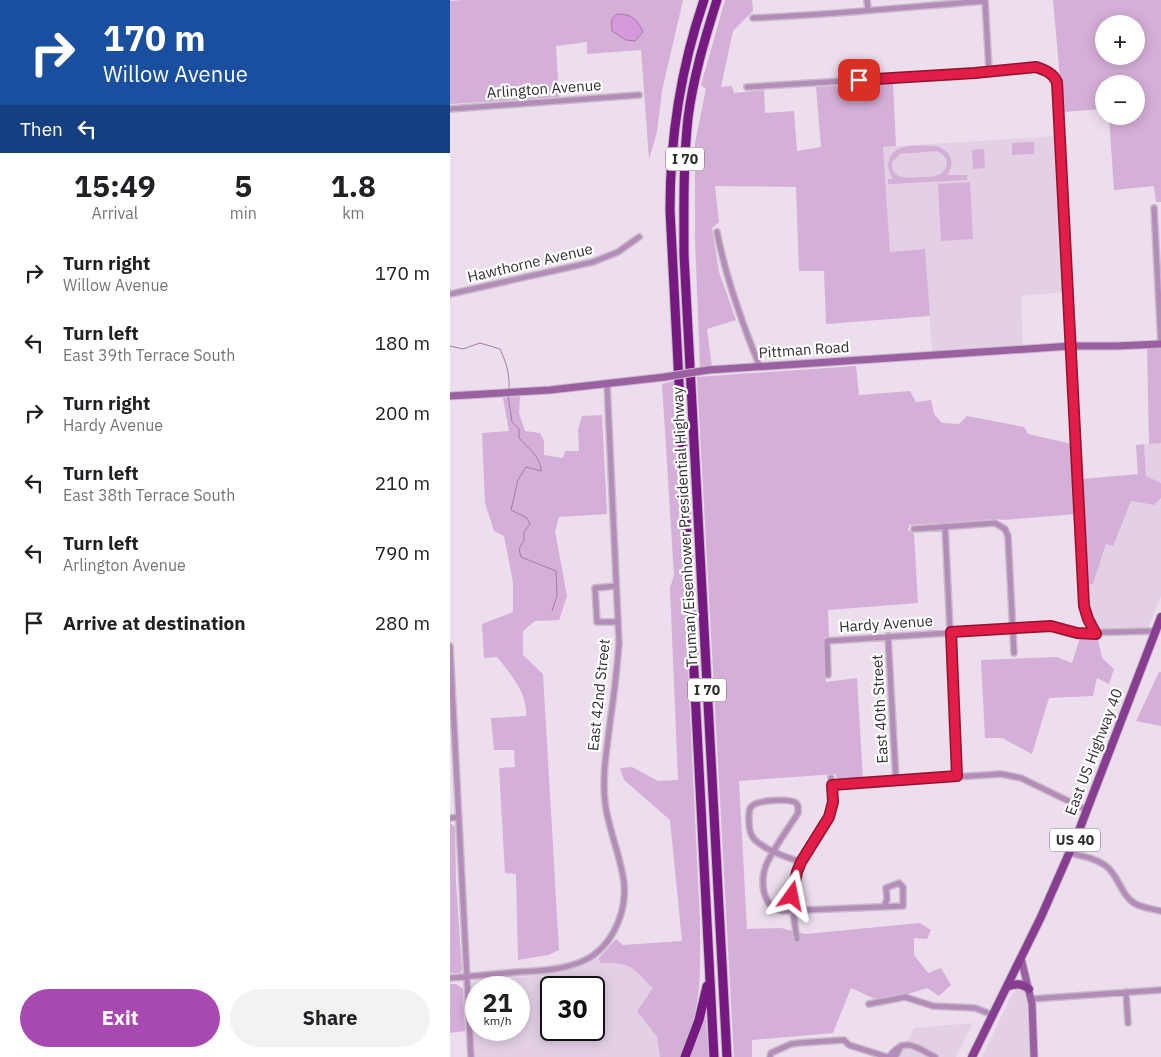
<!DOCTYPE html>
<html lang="en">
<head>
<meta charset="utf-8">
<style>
  :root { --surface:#fff; --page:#f2f2f2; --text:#202124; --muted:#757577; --accent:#a849b2 }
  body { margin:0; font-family:"IBM Plex Sans",sans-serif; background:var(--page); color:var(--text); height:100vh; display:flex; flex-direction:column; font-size:19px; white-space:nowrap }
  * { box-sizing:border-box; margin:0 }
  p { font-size:16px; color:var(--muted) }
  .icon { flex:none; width:28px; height:28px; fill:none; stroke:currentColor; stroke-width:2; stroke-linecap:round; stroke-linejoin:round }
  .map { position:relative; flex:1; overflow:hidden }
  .sheet { display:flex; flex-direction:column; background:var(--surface); width:450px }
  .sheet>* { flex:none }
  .banner { background:#1a4fa0; color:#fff; overflow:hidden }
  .buttons { position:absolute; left:645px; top:15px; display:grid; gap:10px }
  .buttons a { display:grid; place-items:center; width:50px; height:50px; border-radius:50%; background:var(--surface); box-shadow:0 2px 12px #0003; font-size:25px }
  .speed { position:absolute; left:15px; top:976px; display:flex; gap:10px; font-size:25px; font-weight:700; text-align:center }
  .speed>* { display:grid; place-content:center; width:65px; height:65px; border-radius:50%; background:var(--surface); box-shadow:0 2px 12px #0003; line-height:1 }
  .speed small { font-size:12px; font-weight:400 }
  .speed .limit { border:2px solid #111; border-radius:8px; background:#fff; color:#111 }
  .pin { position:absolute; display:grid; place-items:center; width:42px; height:42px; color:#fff; margin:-21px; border-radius:10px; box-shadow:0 2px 8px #0006 }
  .me { position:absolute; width:55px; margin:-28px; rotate:12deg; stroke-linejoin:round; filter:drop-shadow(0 0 4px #0008) }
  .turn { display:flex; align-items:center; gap:18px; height:105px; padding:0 20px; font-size:22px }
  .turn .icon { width:65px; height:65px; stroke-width:2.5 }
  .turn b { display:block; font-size:35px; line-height:42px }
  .then { display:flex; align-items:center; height:48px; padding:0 20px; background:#0003; gap:10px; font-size:19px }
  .eta { display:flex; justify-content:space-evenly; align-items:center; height:85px; text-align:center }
  .eta b { font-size:30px; font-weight:700; line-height:35px }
  .action { display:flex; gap:10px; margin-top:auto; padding:10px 20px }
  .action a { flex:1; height:58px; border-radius:30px; background:var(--accent); color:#fff; font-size:20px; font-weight:700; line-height:58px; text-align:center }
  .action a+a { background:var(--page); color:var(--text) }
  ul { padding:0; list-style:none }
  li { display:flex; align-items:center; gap:15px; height:70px; padding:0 20px }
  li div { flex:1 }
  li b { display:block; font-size:19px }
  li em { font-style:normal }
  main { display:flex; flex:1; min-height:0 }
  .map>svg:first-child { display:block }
  .built { fill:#e3d0e5; fill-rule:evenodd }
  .green { fill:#d4afd7; fill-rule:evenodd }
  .water { fill:#d69adc; stroke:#a579a9 }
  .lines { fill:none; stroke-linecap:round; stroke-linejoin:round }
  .stream { stroke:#a579a9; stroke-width:1 }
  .street-casing { stroke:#c8bbc9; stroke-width:8 }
  .secondary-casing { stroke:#c8bbc9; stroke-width:9 }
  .primary-casing { stroke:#c8bbc9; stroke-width:10 }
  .highway-casing { stroke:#c8bbc9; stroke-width:11 }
  .street { stroke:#b48cb8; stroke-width:5 }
  .secondary { stroke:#9b60a1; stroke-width:7 }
  .primary { stroke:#883e90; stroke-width:8 }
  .highway { stroke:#761980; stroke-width:9 }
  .secondary-bridge-casing { stroke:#c8bbc9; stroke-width:9; stroke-linecap:butt }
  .secondary-bridge { stroke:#9b60a1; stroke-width:7 }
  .route-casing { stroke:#92132f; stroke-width:12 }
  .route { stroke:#e11d48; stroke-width:9 }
  .labels { text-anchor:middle; stroke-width:4.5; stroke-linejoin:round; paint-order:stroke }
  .shield { fill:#fff; stroke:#706c70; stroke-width:1 }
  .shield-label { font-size:14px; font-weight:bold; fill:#322d33 }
  .street-label { font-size:15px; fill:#322d33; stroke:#fff }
</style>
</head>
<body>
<main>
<section class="sheet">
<div class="banner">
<div class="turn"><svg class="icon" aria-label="right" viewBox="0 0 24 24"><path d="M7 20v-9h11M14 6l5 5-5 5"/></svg><div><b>170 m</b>Willow Avenue</div></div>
<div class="then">Then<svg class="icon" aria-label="left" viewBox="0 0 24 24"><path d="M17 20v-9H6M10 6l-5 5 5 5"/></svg></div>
</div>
<div class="eta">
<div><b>15:49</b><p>Arrival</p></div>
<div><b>5</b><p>min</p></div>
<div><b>1.8</b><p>km</p></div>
</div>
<ul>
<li><svg class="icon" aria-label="right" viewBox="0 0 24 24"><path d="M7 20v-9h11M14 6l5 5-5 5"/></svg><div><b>Turn right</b><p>Willow Avenue</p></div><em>170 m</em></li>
<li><svg class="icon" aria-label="left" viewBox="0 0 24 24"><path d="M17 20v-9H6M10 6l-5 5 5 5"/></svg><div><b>Turn left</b><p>East 39th Terrace South</p></div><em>180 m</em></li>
<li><svg class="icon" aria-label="right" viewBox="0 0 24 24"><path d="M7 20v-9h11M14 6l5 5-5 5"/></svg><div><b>Turn right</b><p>Hardy Avenue</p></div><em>200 m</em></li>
<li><svg class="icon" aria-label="left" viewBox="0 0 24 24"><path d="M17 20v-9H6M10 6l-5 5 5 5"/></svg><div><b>Turn left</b><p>East 38th Terrace South</p></div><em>210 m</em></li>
<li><svg class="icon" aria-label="left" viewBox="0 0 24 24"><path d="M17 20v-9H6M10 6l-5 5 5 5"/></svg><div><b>Turn left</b><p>Arlington Avenue</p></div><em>790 m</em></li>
<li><svg class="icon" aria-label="arrive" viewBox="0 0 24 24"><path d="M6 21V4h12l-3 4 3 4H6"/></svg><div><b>Arrive at destination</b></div><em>280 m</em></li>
</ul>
<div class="action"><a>Exit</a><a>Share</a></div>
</section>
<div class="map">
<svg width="711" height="1057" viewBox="0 0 711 1057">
  <rect width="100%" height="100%" fill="#eddeee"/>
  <path class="built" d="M606,136L614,292L571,296L573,345L482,352L475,249L440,252L433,147Z
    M711,443V483L696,477L694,444Z
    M711,498V596L697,630H651L644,621L640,606L638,584H643L656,544L662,546L681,501L704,505Z
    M146,957L151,963L170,962L179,965L203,988L187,1011L207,1037L210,1057H25L21,987L24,982L109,973L128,967ZM26,988H69V1030H26ZM101,988H144V1030H101Z
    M570,987L575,992L577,1006L580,1057H532L562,994L566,989Z
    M523,1023L506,1057H449L464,1028Z"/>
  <path class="green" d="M13,0H233L212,91L207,132L199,159L191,50L137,54V42L106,46L109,97L0,104V1Z
    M275,0H302L303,11L283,31L271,87L282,86L284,93L314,90L315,113L344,111L347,151L371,147L366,87L443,83L446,146L433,147L440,252L475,249L480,316L376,324L374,271H349L346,187L265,186L269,222L262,228L269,272L286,320L257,329L262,367H250L245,239V143L256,89L251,85Z
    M603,0H711V202H706L704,186L664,190L659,116H686V84H654V109L613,112ZM654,24H686V56H654Z
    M584,142V154L562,155V143Z
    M486,146C501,150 506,163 497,175H517V180L438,184V179H443C439,173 437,166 439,160C444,142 472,146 486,146ZM487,151C498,156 500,166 491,174C484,177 477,177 470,177C457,178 441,180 442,162L450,154Z
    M534,149L535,168L523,169L522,150Z
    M520,182L523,239L491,241L488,184Z
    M697,345H711V443L699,444Z
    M406,366L409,395L460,391L466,402L481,400L484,414L492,423L509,424L517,416L574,427L578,434L622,444L625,514L554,520L547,519L460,525L458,530L464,534L468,603L378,610L379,637H374L376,682L407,678L413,779L387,781L386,774L289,781L297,929L331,928L355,934L470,923L481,930L477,939L464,938V955L478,973L491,968L501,985L489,996L477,988L449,997L425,999L401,988L383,1033L302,1040V1057H284L247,377Z
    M224,381L250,922C250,972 253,1010 230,1057H210L207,1037L187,1011L203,988C181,967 183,962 151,963L148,959L166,939L173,945L232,941L220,820L174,780L170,768L182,767L208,781L228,780L220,588L224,575L212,384Z
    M70,396L69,413L75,431L90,433L94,441V455L113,458L115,451H129L128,430L132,416L152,415L157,514L109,517L105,531L117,596L109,620L85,621L73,631V655L93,674L109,950L98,955L68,960L66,874L55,873L49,768L65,767L64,750H44L41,718L76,716C78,694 60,673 47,657L34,658L32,624L63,612V582L54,536L44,531L35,503L32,433L59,431L53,398Z
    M694,444L696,476L711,483V498L704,505L681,501L663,546L656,544L643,584H638L633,479L688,474L686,445Z
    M630,638L648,640L652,658L664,669L659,684L647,678L643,696L599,698L582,754L552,738H535L531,660L607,657L622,663Z
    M709,672H711V726L686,721Z
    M0,823L5,827L6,882L12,971L9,973H0Z
    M0,984H6L13,989L15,1031L0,1033Z
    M255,1010L259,1057H239L251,1026Z"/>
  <path class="water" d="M168,14C182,14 188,20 193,32L185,41L176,40L162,31C161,23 160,18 168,14Z"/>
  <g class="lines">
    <path class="stream" d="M0,346L13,349L30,343L50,349C56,362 60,374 59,389
      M58,395L62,422L69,429V438C78,448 91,457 91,471L76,467L68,480L61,510L77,518L80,524L74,532V540L69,549L71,557L106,571L107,596L102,611"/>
    <defs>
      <path id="street" d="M417,0L418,10
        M535,0L539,71
        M303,18C380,15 458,7 535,1
        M297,87L525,73L586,67C595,70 603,73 607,82L634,606L638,619L645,633
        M0,109L189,95
        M704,208L711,344
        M267,232C276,279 292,323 310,367
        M0,294L143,262L168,252L189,237
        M495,526L507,776
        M464,529L545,523L555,529L558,536L564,653
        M166,586L145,588L147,622H168
        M438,636L446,780
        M0,646L21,1057
        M378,675L377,641L601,626L627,633L705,631
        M382,785L551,774L571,778L637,810
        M0,818L9,817
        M619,853C632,856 645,858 656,866C669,876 671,895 684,903C692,908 703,909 711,911
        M351,862C336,857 317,851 305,840C300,835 299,829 299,822C299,817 298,811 301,807C306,800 339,798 346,803L348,806V813C338,829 325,846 317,863C310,879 311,907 332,911L453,906V887L449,883L436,888L437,899L435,905
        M347,939C343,915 339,893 348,870C361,835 389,821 381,778
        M0,978C23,976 46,974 68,972C89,971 109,970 128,963C160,952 177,915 174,883C171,856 158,829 155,802C152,774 157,749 160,722C164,696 167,669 169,643L157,383
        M676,992L678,1023
        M581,999L711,990
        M419,1004L455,997L483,1006L525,1008L543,1015
        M320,1057L321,1053L341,1044L349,1043L394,1040L399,1045L437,1057
        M439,1057C454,1036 466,1047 485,1057
        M445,1057L451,1046"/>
      <path id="secondary" d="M258,370L621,346H667L711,344
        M0,396L100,390L215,377
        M571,958L582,1004L584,1057"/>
      <path id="primary" d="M557,987C565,983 572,983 579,989
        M522,1057L591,917L628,833L711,617"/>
      <path id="highway" d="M254,0C231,67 220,139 220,210L264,1057
        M267,0C255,38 243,78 238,118C233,164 234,209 234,255L277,1057
        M235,1057L249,1020L257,986"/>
    </defs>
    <use href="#street" class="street-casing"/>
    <use href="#secondary" class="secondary-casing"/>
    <use href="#primary" class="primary-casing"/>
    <use href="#highway" class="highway-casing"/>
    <use href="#street" class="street"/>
    <use href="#secondary" class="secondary"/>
    <use href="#primary" class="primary"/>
    <use href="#highway" class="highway"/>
    <defs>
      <path id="secondary-bridge" d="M215,377L258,370"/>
    </defs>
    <use href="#secondary-bridge" class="secondary-bridge-casing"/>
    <use href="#secondary-bridge" class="secondary-bridge"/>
  </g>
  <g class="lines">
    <defs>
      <path id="route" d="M342,896L347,872L351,862L379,817L383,802L382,785L507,776L501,632L601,626L627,633L646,634L638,619L634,606L607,82C603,73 595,70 586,67L525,73L409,80"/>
    </defs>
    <use href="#route" class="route-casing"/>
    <use href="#route" class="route"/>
  </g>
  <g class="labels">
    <g class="shield">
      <rect x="216" y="147.5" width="38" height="23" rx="4"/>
      <rect x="238" y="678.5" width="38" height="23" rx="4"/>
      <rect x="600" y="828.5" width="50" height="23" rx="4"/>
    </g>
    <g class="shield-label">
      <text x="235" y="164">I 70</text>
      <text x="257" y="695">I 70</text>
      <text x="625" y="845">US 40</text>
    </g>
    <g class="street-label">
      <text transform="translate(94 89) rotate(-4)" y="5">Arlington Avenue</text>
      <text transform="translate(80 263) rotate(-13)" y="5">Hawthorne Avenue</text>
      <text transform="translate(354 350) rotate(-4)" y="5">Pittman Road</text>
      <text transform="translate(235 527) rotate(-93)" y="5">Truman/Eisenhower Presidential Highway</text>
      <text transform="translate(436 624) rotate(-4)" y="5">Hardy Avenue</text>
      <text transform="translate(149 695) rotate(-84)" y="5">East 42nd Street</text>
      <text transform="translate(430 709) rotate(-93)" y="5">East 40th Street</text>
      <text transform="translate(644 752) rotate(-69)" y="5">East US Highway 40</text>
    </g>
  </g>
</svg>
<div class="buttons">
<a>+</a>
<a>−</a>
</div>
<div class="speed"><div>21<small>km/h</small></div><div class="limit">30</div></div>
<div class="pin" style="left:409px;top:80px;background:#d93025"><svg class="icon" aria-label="arrive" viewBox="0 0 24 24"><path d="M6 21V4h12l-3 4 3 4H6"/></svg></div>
<svg class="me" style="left:342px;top:896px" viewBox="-20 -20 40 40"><path d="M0-17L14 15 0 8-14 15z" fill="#e11d48" stroke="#fff" stroke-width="4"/></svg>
</div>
</main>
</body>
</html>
